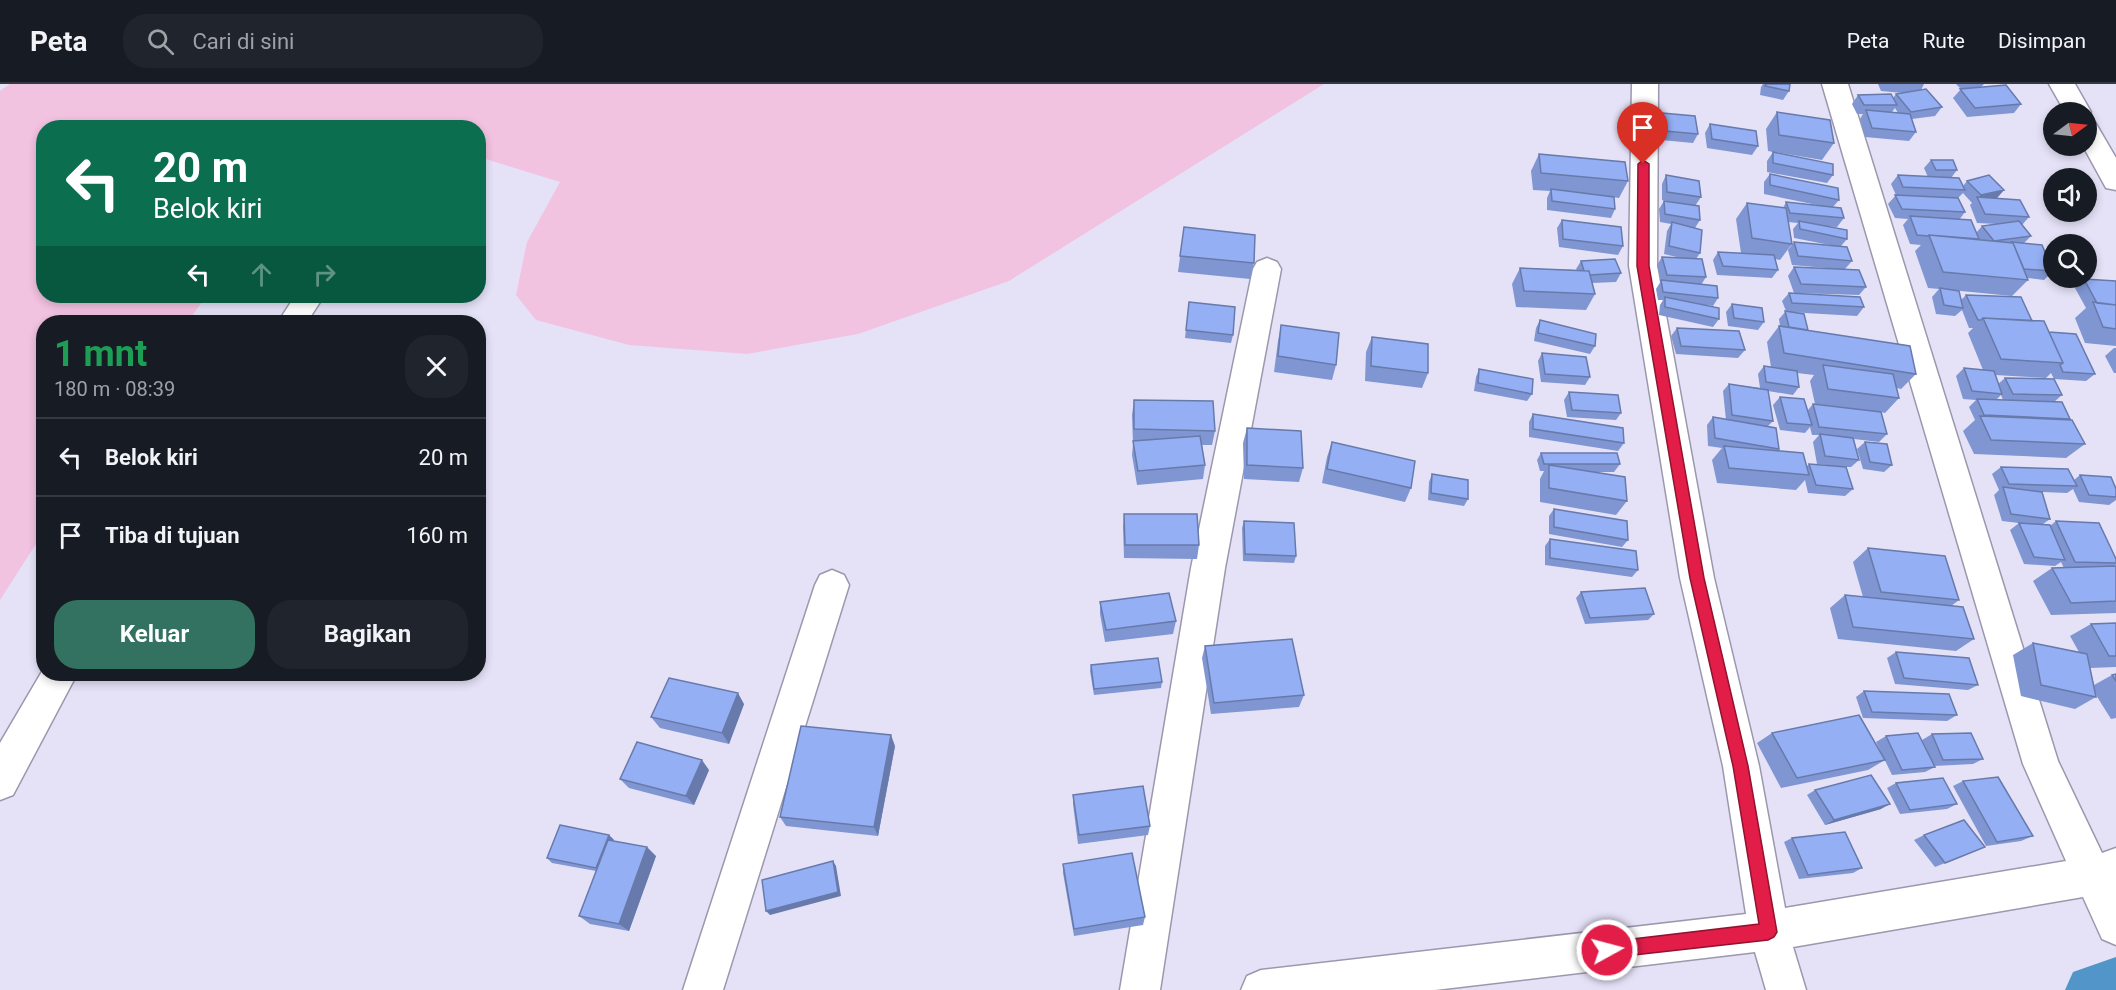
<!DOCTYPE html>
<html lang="id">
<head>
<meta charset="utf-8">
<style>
  :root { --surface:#171b24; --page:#20242c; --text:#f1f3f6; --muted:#9ea1a6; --line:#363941; --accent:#337260 }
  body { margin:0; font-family:Roboto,sans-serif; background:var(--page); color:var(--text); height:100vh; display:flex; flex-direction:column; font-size:22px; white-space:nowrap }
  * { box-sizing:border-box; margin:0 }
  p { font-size:20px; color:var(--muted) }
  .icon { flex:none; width:33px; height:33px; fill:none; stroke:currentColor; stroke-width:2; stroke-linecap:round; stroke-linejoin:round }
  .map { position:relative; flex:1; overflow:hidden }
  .side { position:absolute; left:36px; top:231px; width:450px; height:366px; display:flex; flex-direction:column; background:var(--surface); border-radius:24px; box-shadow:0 3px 9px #0003 }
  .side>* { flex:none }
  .banner { position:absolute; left:36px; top:36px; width:450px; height:183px; border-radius:24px; box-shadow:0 3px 9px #0003; background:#0b6e4f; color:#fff; overflow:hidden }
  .needle { width:39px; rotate:75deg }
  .controls { position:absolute; left:2043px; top:18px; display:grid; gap:12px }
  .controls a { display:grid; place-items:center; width:54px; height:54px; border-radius:50%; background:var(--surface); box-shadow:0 3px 9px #0003; font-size:30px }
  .pin { position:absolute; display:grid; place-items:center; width:51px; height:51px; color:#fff; margin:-62px -26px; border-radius:50% 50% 50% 0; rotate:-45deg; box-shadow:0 0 6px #0007 }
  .pin .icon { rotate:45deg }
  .me { position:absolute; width:66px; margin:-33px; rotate:83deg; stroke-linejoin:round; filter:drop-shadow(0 0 4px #0008) }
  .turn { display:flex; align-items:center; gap:21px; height:126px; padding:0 18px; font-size:27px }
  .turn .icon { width:78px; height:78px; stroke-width:2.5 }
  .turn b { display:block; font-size:42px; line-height:51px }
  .lanes { display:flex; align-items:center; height:57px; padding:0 18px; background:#0003; justify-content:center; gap:30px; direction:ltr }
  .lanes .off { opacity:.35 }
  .round { display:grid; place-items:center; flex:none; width:63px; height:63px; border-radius:24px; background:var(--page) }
  .headline { display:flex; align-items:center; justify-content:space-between; height:102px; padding:0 18px }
  h1 { font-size:36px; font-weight:700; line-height:45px; color:#1e9e55 }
  .cta { display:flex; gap:12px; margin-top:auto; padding:12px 18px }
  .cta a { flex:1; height:69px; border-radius:24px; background:var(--accent); color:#fff; font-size:24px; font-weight:700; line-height:69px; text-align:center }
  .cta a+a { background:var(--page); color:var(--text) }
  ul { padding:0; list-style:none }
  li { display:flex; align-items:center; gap:18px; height:78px; padding:0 18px; border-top:2px solid var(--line) }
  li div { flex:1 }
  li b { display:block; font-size:22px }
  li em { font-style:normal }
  header { display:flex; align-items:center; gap:36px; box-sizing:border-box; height:84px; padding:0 30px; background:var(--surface); border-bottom:2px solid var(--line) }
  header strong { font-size:28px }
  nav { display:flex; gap:33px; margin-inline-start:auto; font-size:21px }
  .search { width:420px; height:54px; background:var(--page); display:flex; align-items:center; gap:15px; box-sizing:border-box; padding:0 21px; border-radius:24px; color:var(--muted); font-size:22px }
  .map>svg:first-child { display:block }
  .green { fill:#f2c2e1 }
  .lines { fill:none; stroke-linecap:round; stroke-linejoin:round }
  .canal { fill:#5195c9; fill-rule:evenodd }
  .minor-casing { stroke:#9b98ad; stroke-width:3 }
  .minor { fill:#fff; fill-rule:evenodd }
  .wall { fill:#7f96d2; fill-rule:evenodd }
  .shaded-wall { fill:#687aab }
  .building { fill:#94aff4; stroke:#687aab; stroke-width:1.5 }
  .route { fill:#e11d48; stroke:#92132f; stroke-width:1.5 }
</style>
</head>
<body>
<header>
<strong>Peta</strong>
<div class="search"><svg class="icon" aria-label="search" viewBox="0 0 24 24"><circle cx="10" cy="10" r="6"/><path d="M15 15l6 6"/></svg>Cari di sini</div>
<nav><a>Peta</a><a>Rute</a><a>Disimpan</a></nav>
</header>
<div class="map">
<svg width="2116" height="906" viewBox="0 0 2116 906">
  <rect width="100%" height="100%" fill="#e5e2f8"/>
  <path class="green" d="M10,0H1324L1009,197L858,250L747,270L629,261L536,236L516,211L527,158L560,98L479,73L478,44H44V212H206L188,238H44L43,449L0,516V7Z"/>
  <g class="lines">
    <path class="canal" d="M2116,873V906H2065L2073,888Z"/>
    <defs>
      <path id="minor" d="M1632,0H1658L1657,182L1714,494L1759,682L1785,824L2066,777L2023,680L1822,0H1848L2058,677L2102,769L2116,764V861L2102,855L2083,813L1793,863L1806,906H1766L1755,868L1435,906H1241L1247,892L1261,886L1746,830L1723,682L1680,494L1629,182Z
        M2049,0H2075L2091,28L2087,34L2086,28H2065Z
        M2086,35L2095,38L2116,74V106L2106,104L2083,62H2086Z
        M1267,174L1277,178L1281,185L1225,484L1160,906H1120L1191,484L1253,185L1257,178Z
        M295,212H324L307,238H278Z
        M832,486L844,491L849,501L723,906H683L815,501L820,491Z
        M44,584V590H77L13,711L0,716V659Z"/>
    </defs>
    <use href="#minor" class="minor-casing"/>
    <use href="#minor" class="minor"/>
  </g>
  <path class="wall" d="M1763,0H1790L1789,7L1783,16L1760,11L1761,3Z
    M1878,0H1924L1921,6L1942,23L1935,32L1912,35L1916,48L1909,57L1865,53L1860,35L1863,30H1857L1852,20L1858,11L1893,14L1896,10L1903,9L1881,7ZM1895,24L1898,29L1892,28Z
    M1956,0H1984L1981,3L2021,20L2014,29L1967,33L1953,14L1961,5Z
    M1777,28L1834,59L1822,76L1775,68L1833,91L1827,99L1767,88V77L1773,68L1768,67L1766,45Z
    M1662,29L1698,50L1693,59L1661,56L1657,38Z
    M1710,40L1758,62L1752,71L1707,64L1705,49Z
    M1539,70L1628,97L1619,114L1604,112L1615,125L1611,134L1547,126V114L1550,107L1533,106L1531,87Z
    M1931,76L1957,86L1951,94L1963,102L1967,97L2004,106L1997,114L2029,133L2022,141L2031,152L2024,159L2053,187L2044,196L2028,194V196L2012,212L1951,206L1961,216L1966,211L2032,237L2049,248L2095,290L2086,297L2054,295L2051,289L2046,294L1995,291L1998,300L2005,294L2062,311L2054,318L2069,336L2085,360L2066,374L1974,370L1963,347L1975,336L1969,323L1976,316L1963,315L1956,292L1964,284L1983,286L1968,249L1973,244H1969L1962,226L1955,232L1936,230L1932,213L1939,205L1928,204L1915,167L1921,161L1910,160L1903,141L1908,135L1895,134L1888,120L1896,111L1891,100L1898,91L1928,93L1924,84ZM1963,109L1972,119L1970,121L1977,139L1997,140L1982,142L1976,149L1959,136L1965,128L1958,114ZM2001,311L2003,316H1996Z
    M1770,90L1839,116L1833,123L1844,134L1837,143L1823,142L1847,155L1841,162L1852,177L1845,185L1866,203L1859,211L1794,209L1788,192L1794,183L1838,185L1792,181L1788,166L1794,158L1835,162L1794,154L1793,145L1798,139L1788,138L1792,160L1780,176L1775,175L1778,186L1772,194L1717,191L1713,176L1718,168L1741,169L1736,135L1747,119L1783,124L1786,118L1822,122L1764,110V98Z
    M1666,91L1701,113L1695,122L1700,136L1695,144L1700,169L1696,175L1706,193L1701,201L1718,214L1713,222L1707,221L1719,235L1713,243L1659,231L1660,221L1663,216H1658L1656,205L1661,197L1657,181L1662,173L1681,174L1664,170L1667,147L1671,140L1660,138L1659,125L1664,117L1678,119L1662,116V100Z
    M1562,136L1623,162L1618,171L1559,163L1557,144Z
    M1184,143L1254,179L1250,195L1178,188Z
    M1581,177L1621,189L1616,198L1592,199L1595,210L1586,226L1516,223L1512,200L1520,184L1577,186L1576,185Z
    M2084,195L2116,197V262L2085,259L2075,234L2086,224L2075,204Z
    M1789,209L1864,223L1857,232L1788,228L1808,246L1916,290L1901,305L1897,304L1899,314L1885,329L1881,328L1887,350L1879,358L1854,355L1859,376L1851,383H1846L1853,405L1845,412L1808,409L1805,396L1796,406L1717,399L1712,376L1722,364L1708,362L1707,341L1713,333L1726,336L1723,307L1729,300L1760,304L1758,290L1764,282L1771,283L1767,258L1779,242H1780L1779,235L1786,227L1782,217ZM1797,289L1814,291L1810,297L1815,320L1852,324L1813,320L1808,326L1780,313L1773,321L1780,346L1805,349L1810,343L1812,351H1819L1813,358L1817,380L1837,382L1809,380L1807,382L1778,366L1779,365L1768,342L1773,337L1768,307L1793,311L1799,303Z
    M1189,218L1233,251L1231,259L1185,254Z
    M1732,220L1764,238L1758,246L1728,242L1726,228Z
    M1540,236L1595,262L1590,270L1534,257L1536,244Z
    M1281,241L1336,281L1332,296L1274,288L1278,257Z
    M1677,244L1745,266L1738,274L1676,270L1671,252Z
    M1372,253L1428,289L1422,304L1365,297L1366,268Z
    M2114,264H2116V289H2114L2105,272Z
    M1542,269L1590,293L1585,301L1541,298L1538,277Z
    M1479,285L1532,310L1527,317L1474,307L1476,293Z
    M1569,308L1621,329L1616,336L1567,333L1564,316Z
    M1134,316L1215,347L1212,361H1202L1205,381L1203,395L1137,401L1132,371L1133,360L1132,331Z
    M1533,330L1624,359L1618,367L1529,353V338Z
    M1247,344L1303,384L1299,398L1244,395L1243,359Z
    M1332,358L1411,404L1405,418L1322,399L1327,373Z
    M1865,358L1892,381L1884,388L1863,385L1857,365Z
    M1541,369L1620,380L1614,388H1592L1627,417L1616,431L1540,418V395L1544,387H1540L1537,376Z
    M2001,383L2074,396L2080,391L2116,405V416L2109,421L2079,418L2073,405L2067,409L2042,408L2050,435L2043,440L2050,442L2056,437L2116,475V481L2114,482H2116V529L2051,531L2033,497L2052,484H2064L2061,478L2055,482L2024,480L2010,446L2019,439L2002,437L1994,411L1999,406L1992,390Z
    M1432,390L1468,415L1464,422L1428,416L1429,398Z
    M1554,425L1628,456L1622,463L1549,450V432Z
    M1124,430L1199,461L1197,475L1124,474L1123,443Z
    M1244,437L1296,472L1294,479L1243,477L1242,444Z
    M1550,455L1638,486L1632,493L1545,481V462Z
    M1868,464L1959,516L1951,522L1974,555L1956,567L1838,555L1830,524L1845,511L1863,513L1853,478Z
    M1581,508L1654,530L1648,536L1585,540L1576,514Z
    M1100,518L1176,537L1173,550L1105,558L1100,530Z
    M2116,539V583L2090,584L2094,601L2112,591L2116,590V634L2111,635L2096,611V613L2075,625L2021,612L2013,571L2033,559L2079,568L2070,552L2091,540Z
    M1205,562L1304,611L1299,623L1211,630L1202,574Z
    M1896,568L1978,601L1968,606L1895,600L1887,574Z
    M1091,581L1162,598L1161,604L1094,611L1090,587Z
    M1864,607L1957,631L1947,637L1863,634L1856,613Z
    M744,620L729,660L660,644L651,633Z
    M1772,649L1885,676L1868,686L1781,704L1757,659Z
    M1932,650L1983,675L1973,680L1934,682L1935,683L1925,688L1892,691L1876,658L1886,652L1930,673L1922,656Z
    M895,662L878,752L786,742L780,733Z
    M709,686L694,721L629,704L620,695Z
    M1963,697L2033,752L2021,757L1986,762L1953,702Z
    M1896,699L1957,720L1947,725L1900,730L1887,704Z
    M1815,706L1881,725L1825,741L1807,711Z
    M1073,711L1150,742L1148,751L1078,760L1073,720Z
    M609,751L614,756L613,757L656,772L629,847L590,840L579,832L596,787L552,779L547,774Z
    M1924,751L1985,763L1935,783L1914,756Z
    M1792,754L1862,784L1853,789L1799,795L1784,758Z
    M1063,780L1145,833L1143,841L1074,852L1063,789Z"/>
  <path class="shaded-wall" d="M2004,106L1996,115H1978L1981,111Z
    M738,609L744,620L729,660L722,649Z
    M891,651L895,662L878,752L874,743Z
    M702,676L709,686L694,721L686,712Z
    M1890,720L1881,725L1825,741L1834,736Z
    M609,751L614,756L601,788L596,784Z
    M647,763L656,772L629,847L619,840Z
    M833,777L836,782L841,812L770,831L766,827Z"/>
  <path class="building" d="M1766,0H1790L1789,7L1765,2Z
    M2006,1L2021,20L1975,24L1960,5Z
    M1926,5L1942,23L1911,28L1896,10Z
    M1891,10L1897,21H1864L1858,11Z
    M1866,26L1910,30L1916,48L1872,44Z
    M1777,28L1830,36L1834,59L1779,51Z
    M1662,29L1695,32L1698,50L1665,47Z
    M1710,40L1756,47L1758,62L1712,55Z
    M1773,68L1833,80V91L1773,79Z
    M1539,70L1625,78L1628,97L1541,89Z
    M1931,76H1953L1957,86H1936Z
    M1770,90L1838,104L1839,116L1770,101Z
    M1666,91L1699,97L1701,113L1667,108Z
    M1898,91L1959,94L1965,106L1903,103Z
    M1989,91L2004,106L1981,111L1967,97Z
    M1551,105L1614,113L1615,125L1552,117Z
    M1895,111L1958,114L1965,128L1902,125Z
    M1977,113L2020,116L2029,133L1985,130Z
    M1664,117L1699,122L1700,136L1665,130Z
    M1786,118L1841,124L1844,134L1790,129Z
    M1747,119L1786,124L1792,160L1752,154Z
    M1910,132L1971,136L1979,155L1929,151L1928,152L1917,151Z
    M1562,136L1621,143L1623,162L1563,155Z
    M1799,137L1847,146V155L1800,145Z
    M2019,137L2031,152L1994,157L1982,142Z
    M1672,138L1702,146L1700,169L1669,162Z
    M1184,143L1255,151L1254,179L1180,172Z
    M1929,151L2013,159L2028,196L1943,188Z
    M1794,158L1847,163L1852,177L1798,172Z
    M2012,158L2042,161L2053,187L2024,185L2013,159Z
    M1718,168L1774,171L1778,186L1723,182Z
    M1662,173L1702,175L1706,193L1667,191Z
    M1615,175L1621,189L1590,191L1589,187H1584L1581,177Z
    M1794,183L1859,186L1866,203L1801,200Z
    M1520,184L1589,187L1595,210L1524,207Z
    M2084,195L2116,197V221L2097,219Z
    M1661,196L1717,202L1718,214L1663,208Z
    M1940,204L1959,207L1963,224L1944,221Z
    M1789,209L1860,213L1864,223L1792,219Z
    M1966,211L2021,213L2032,237L1983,234L1981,236H1978Z
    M1665,213L1719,224V235L1665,223Z
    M1189,218L1235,223L1233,251L1186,246Z
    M2093,218L2116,221V245L2103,243Z
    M1732,220L1762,224L1764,238L1734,234Z
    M1785,227L1804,230L1808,246L1789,243Z
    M1983,234L2044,237L2063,279L2001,275Z
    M1540,236L1596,250L1595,262L1538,249Z
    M1281,241L1339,249L1336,281L1278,272Z
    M1779,242L1910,262L1916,290L1784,269Z
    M1677,244L1739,247L1745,266L1681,262Z
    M2049,248L2076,250L2095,290L2063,288L2060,281L2063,279Z
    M1372,253L1428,260V289L1371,282Z
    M1542,269L1586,273L1590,293L1545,290Z
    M1823,281L1893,290L1899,314L1828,305Z
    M1764,282L1797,287L1799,303L1766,298Z
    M1964,284L1994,287L2002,310L1972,307Z
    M1479,285L1533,295L1532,310L1478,299Z
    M2005,294L2054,295L2062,311L2013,310Z
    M1729,300L1768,306L1773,337L1732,331Z
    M1569,308L1618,311L1621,329L1572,326Z
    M1780,313L1804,315L1812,341L1787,339Z
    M1977,315L2062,318L2070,335L1984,331Z
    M1134,316L1213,317L1215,347L1134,345Z
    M1813,320L1881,328L1887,350L1819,343Z
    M1533,330L1623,344L1624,359L1533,345Z
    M1980,332L2072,336L2085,360L1991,356Z
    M1713,333L1776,344L1779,365L1715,354Z
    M1247,344L1301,347L1303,384L1247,381Z
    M1820,350L1853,354L1859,376L1825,372Z
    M1200,352L1205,381L1138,387L1133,357Z
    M1332,358L1415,377L1411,404L1327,385Z
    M1865,358L1887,360L1892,381L1870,378Z
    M1724,362L1803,369L1809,391L1729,384Z
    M1541,369H1617L1620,380H1544Z
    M1809,380L1846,383L1853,405L1816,401Z
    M1549,381L1625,393L1627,417L1549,404Z
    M2001,383L2068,385L2077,402L2009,400Z
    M1432,390L1468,396V415L1431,409Z
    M2080,391L2111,393L2116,405V413L2089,411Z
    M2003,403L2042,408L2050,435L2011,430Z
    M1554,425L1627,437L1628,456L1554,443Z
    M1124,430H1197L1199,461H1125Z
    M1244,437L1294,439L1296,472L1245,470Z
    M2056,437L2099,439L2116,475V479L2075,478Z
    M2019,439L2050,441L2065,476L2034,473Z
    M1550,455L1636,467L1638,486L1550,474Z
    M1868,464L1945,472L1959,516L1881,508Z
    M2116,482V517L2071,519L2052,484Z
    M1645,504L1654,530L1590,534L1581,508Z
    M1169,509L1176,537L1106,546L1100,518Z
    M1845,511L1963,523L1974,555L1853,543Z
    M2116,539V572H2109L2091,540Z
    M1292,555L1304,611L1214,619L1205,562Z
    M2033,559L2087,570L2096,613L2041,601Z
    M1896,568L1969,574L1978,601L1904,594Z
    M1158,574L1162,598L1094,605L1091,581Z
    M2116,590V597L2112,591Z
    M669,594L738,609L722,649L651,633Z
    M1864,607L1949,610L1957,631L1872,628Z
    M1859,631L1885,676L1797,694L1772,649Z
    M801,642L891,651L874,743L780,733Z
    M1918,649L1935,683L1902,686L1886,652Z
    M1971,649L1983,675L1943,676L1932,650Z
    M637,658L702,676L686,712L620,695Z
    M1871,691L1890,720L1834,736L1815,706Z
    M1998,693L2033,752L1997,758L1963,697Z
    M1943,694L1957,720L1910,726L1896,699Z
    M1143,702L1150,742L1079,751L1073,711Z
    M1964,736L1985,763L1945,779L1924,751Z
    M560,741L609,751L596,784L547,774Z
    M1845,748L1862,784L1808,791L1792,754Z
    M608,756L647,763L619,840L579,832Z
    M1132,769L1145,833L1074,845L1063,780Z
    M833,777L838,808L766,827L762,796Z"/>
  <path class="route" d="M1643,76L1649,80V182L1704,494L1748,682L1777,848L1774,853L1768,856L1607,874L1601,872L1599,866L1601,860L1607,858L1759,840L1733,682L1690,494L1637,182L1638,80Z"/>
</svg>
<div class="controls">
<a><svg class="needle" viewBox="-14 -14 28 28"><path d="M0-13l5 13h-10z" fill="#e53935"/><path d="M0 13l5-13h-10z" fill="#9ea1a6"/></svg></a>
<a><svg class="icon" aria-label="sound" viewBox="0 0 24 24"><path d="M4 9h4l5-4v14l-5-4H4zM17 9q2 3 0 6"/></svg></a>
<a><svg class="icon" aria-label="search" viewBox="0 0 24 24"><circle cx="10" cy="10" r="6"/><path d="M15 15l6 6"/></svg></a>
</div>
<div class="pin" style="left:1643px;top:80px;background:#d93025"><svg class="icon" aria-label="arrive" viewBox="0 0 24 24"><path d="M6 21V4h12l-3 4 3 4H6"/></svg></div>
<svg class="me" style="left:1607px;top:866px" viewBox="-20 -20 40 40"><circle r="17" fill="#e11d48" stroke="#fff" stroke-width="3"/><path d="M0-11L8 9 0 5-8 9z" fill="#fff"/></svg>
<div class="banner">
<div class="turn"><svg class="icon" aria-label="left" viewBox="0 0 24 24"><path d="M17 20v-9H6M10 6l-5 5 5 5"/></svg><div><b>20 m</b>Belok kiri</div></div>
<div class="lanes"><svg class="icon" aria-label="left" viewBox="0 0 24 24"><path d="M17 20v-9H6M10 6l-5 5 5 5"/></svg><svg class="icon off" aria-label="ahead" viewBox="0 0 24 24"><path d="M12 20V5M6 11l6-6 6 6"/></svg><svg class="icon off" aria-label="right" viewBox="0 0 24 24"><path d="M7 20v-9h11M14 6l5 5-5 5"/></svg></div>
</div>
<section class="side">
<div class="headline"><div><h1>1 mnt</h1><p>180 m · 08:39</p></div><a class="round"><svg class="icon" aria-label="close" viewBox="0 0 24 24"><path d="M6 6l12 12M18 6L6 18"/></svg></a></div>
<ul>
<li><svg class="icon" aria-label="left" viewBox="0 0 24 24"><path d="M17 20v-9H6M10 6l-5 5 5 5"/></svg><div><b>Belok kiri</b></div><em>20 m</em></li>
<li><svg class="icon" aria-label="arrive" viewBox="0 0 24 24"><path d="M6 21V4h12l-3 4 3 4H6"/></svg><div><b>Tiba di tujuan</b></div><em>160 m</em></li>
</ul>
<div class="cta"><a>Keluar</a><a>Bagikan</a></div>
</section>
</div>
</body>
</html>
